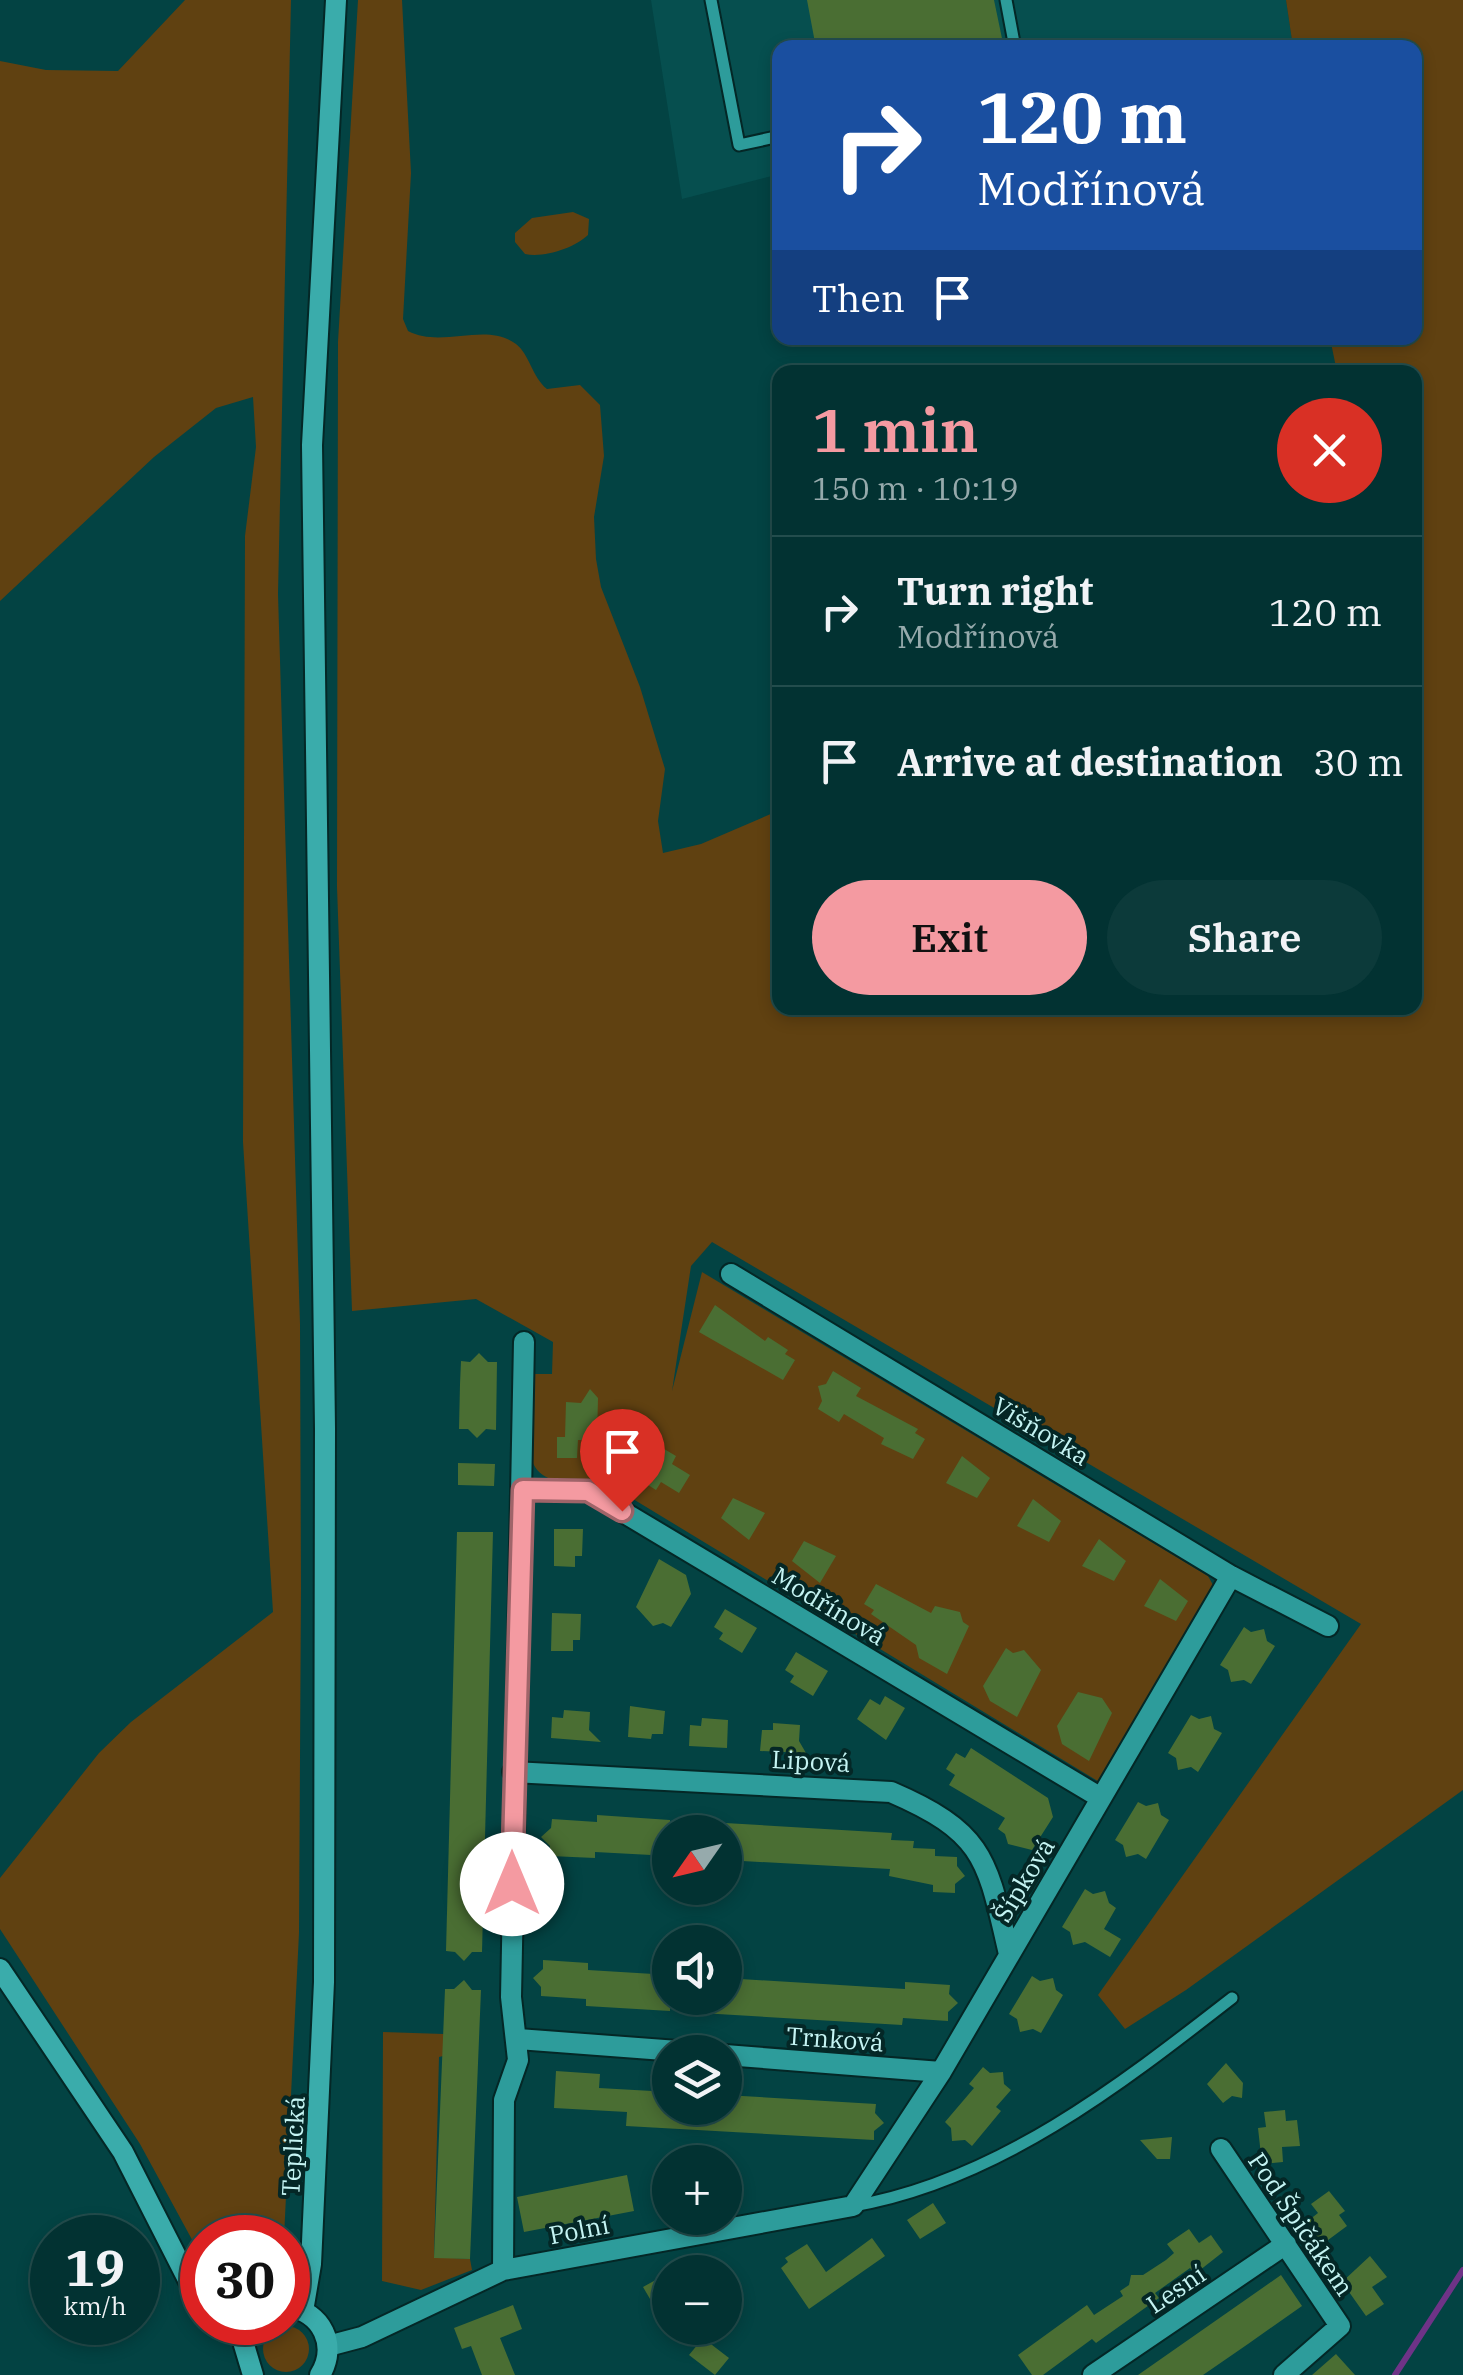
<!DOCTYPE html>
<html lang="en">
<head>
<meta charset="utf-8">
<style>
  :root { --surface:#023232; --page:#0c3a3a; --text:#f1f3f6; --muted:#96aaac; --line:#234d4d; --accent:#f49aa1 }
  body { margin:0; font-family:"IBM Plex Serif",serif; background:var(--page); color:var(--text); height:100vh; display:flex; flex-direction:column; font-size:38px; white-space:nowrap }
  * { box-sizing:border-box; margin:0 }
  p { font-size:32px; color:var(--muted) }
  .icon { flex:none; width:55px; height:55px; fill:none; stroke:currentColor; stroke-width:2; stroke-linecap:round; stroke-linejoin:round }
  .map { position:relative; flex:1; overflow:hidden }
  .drawer { position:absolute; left:772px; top:365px; width:650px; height:650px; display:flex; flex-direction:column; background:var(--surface); border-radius:20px; box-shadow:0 5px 15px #0003,0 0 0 2px var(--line) }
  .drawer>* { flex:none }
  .hud { position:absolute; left:772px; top:40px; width:650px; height:305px; border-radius:20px; box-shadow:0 5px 15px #0003,0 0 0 2px var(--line); background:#1a4fa0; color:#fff; overflow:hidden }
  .needle { width:65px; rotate:236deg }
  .tools { position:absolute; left:652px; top:1815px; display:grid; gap:20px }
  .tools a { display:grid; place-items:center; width:90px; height:90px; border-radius:50%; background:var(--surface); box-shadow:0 5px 15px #0003,0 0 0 2px var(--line); font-size:50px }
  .speed { position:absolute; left:30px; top:2215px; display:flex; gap:20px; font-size:50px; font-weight:700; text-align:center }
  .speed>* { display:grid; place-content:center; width:130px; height:130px; border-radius:50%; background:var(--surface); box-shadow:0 5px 15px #0003,0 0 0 2px var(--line); line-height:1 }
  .speed small { font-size:25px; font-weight:400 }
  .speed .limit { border:15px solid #d22; background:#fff; color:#111 }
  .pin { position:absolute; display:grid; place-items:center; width:85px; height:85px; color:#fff; margin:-102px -42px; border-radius:50% 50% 50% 0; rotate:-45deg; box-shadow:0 0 10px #0007 }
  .pin .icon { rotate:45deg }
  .me { position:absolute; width:110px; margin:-55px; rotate:0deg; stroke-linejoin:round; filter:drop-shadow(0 0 8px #0008) }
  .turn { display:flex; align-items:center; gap:35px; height:210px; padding:0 40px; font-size:45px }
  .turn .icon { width:130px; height:130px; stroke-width:2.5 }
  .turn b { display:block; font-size:70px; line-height:85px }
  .then { display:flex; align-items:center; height:95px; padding:0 40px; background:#0003; gap:20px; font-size:38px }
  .round { display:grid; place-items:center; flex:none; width:105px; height:105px; border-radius:52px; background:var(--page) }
  .headline { display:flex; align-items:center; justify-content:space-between; height:170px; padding:0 40px }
  h1 { font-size:60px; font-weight:600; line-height:75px; color:var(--accent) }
  .cta { display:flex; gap:20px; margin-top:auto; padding:20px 40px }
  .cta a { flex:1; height:115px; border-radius:60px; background:var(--accent); color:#111; font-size:40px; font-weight:600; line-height:115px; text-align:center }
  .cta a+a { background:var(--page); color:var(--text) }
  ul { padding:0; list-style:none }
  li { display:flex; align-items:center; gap:30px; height:150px; padding:0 40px; border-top:2px solid var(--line) }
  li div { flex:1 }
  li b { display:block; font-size:38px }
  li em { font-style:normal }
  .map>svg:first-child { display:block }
  .built { fill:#064f4f }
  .green { fill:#604111 }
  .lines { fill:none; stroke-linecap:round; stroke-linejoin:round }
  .stream { stroke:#6e3387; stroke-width:6 }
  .building { fill:#4a6e33 }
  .lane-casing { stroke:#042726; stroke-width:15 }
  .street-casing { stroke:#042726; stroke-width:24 }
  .secondary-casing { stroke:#042726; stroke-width:24 }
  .lane { stroke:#2d9c9b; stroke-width:11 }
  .street { stroke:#2d9c9b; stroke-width:20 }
  .secondary { stroke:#3aacab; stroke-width:20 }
  .route-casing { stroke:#9f6469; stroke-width:25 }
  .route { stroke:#f49aa1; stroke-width:18 }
  .labels { text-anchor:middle; stroke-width:8; stroke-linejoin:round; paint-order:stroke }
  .street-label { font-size:25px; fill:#c5f4f3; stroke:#042726 }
</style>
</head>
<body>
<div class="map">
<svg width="1463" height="2375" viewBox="0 0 1463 2375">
  <rect width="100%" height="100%" fill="#034343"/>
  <path class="built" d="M651,0H1286L1293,46L780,48V174L682,199Z"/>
  <path class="green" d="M185,0H291L278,594L300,1324L301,1588L299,1933L284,2237L202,2238V2258L140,2144L0,1929V1878L99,1753L131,1722L273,1612L243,1142L245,536L256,447L253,397L216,408L154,457L0,601V61L46,70L118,71Z
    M358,0H402L411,173L403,319L408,331C442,349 486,321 516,344C530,355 532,377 547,389L580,385L600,405L604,456L594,517L596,559L601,587L640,687L665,769L658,821L663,853L701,844L780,810V1008H1415V372H1337L1330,338H1415V48L1293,47L1286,0H1463V1790L1186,1990L1125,2029L1098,1995L1361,1624L712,1242L691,1266L672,1391L702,1272L1208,1576L1213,1585L1212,1596L1101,1783L605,1482C579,1481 543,1489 532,1461L534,1374H552L553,1342L476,1299L352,1311L337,887L338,342Z
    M573,212L589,219L588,235C574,248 545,258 525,254L515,242V233L532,218Z
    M383,2032L444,2034L443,2056L439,2057L434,2257L470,2259L472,2270L421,2290L382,2281Z
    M263 2349a23 23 0 1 1 46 0a23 23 0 1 1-46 0Z"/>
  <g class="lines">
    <path class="stream" d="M1395,2375L1463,2270"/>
  </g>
  <path class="building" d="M807,0H994L1004,48H816Z
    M715,1305L765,1341L768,1337L788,1350L785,1354L795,1360L783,1380L699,1332Z
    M479,1353L488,1362H497L496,1430L486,1429L477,1438L468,1429H459L460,1384L461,1361L470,1362Z
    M833,1371L861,1388L856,1396L918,1429L915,1433L925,1439L913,1459L881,1444L884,1438L844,1414L839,1422L818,1409L822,1401L818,1386L826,1384Z
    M590,1389L598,1398L597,1440H578L577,1458H557V1437H565L566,1402L581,1403Z
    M654,1443L676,1456L672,1464L690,1475L679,1493L661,1482L656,1490L629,1473L636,1461L634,1454L650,1450Z
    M962,1456L990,1478L977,1498L946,1483Z
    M458,1463L495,1464L494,1486L458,1485Z
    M733,1498L765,1513L749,1540L721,1518Z
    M1033,1499L1061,1521L1049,1542L1017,1526Z
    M554,1529H583L582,1556H575V1567L554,1566Z
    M457,1532H493L482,1952H472L464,1961L455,1952L446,1951Z
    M1099,1539L1126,1561L1114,1581L1082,1566Z
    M804,1541L836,1556L820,1583L792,1561Z
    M659,1559L686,1575L691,1594L671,1627L663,1623L653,1626L636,1607Z
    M1160,1579L1188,1601L1176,1621L1144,1606Z
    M876,1584L931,1613L935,1606L960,1612L963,1622L969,1626L947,1674L919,1658L916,1645L871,1614L874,1610L864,1604Z
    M725,1609L757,1628L742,1653L719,1639L723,1633L714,1627Z
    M552,1613L581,1614L580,1640H573V1651H551Z
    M1244,1627L1251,1632L1264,1629L1267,1641L1275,1646L1251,1684L1244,1680L1231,1682L1228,1670L1220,1665Z
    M1006,1648L1013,1653L1024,1650L1041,1670L1017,1717L990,1701L983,1686Z
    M796,1652L828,1671L813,1696L790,1682L794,1676L785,1670Z
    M1078,1692L1102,1698L1112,1713L1089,1761L1062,1744L1057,1726Z
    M885,1696L905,1708L886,1740L857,1719L870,1699L880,1705Z
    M630,1706L665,1711L663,1734H652L651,1739L628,1737Z
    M564,1710L590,1712L589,1730L601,1742L551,1738L552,1717L563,1718Z
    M1191,1715L1199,1719L1211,1716L1214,1729L1222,1733L1198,1772L1191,1767L1178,1770L1176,1758L1168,1753Z
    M702,1718L728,1720L727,1748L689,1746L690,1725L701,1726Z
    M773,1723L800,1725L799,1741L806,1753L760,1751L762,1730H773Z
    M971,1748L1048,1798L1053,1817L1032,1850L1008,1844L1005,1834L998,1829L1005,1818L949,1785L955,1775L946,1769L956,1753L965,1758Z
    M1138,1802L1146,1806L1158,1803L1161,1815L1169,1820L1146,1859L1138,1854L1126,1857L1123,1845L1115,1840Z
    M597,1815L670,1820V1856L595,1852V1858L550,1856V1846L541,1837L551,1828L552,1819L597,1822Z
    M725,1823L892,1833L891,1840L914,1841L913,1848L935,1849V1856L957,1857V1866L965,1876L955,1884V1893L933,1892V1885L889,1876L890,1869L725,1860Z
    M1085,1889L1093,1894L1105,1891L1109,1903L1116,1908L1104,1929L1121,1939L1110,1957L1085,1942L1073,1945L1070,1932L1062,1927Z
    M543,1960L588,1963V1970L670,1975V2011L586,2006V1999L541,1996V1987L533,1978L543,1969Z
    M1032,1976L1040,1981L1053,1978L1056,1990L1063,1995L1041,2033L1033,2029L1020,2032L1017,2019L1009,2014Z
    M725,1978L905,1989V1982L950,1985L949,1994L958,2003L948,2012V2021L903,2018L902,2025L684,2012V1998H725Z
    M464,1980L472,1990H481L470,2259L434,2258L445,1989H454Z
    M1226,2063L1243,2083L1242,2098L1232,2096L1223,2103L1207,2084Z
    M983,2067L990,2073L1003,2072L1004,2084L1011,2090L996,2107L1001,2111L972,2146L965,2140L952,2141L951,2128L945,2122L974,2088L969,2084Z
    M556,2071L600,2074L599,2088L670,2092V2108H725V2095L876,2104L875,2113L884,2123L874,2131V2140L626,2126L627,2112L554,2108Z
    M1285,2110L1286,2121L1297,2120L1300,2146L1282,2147L1283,2162L1262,2164L1258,2128L1266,2127L1264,2112Z
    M1172,2137L1170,2159H1157L1140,2140Z
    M627,2175L634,2211L524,2232L517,2197Z
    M1329,2191L1345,2211L1339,2215L1347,2226L1320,2246L1304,2224L1318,2213L1311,2204Z
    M933,2203L946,2223L920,2239L907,2220Z
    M1189,2229L1199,2243L1211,2235L1223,2252L1195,2274L1190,2268L1155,2293L1159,2298L1096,2343L1092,2339L1043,2375H1032L1018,2355L1087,2305L1094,2315L1123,2296L1120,2291L1129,2285L1131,2275H1143L1166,2260L1174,2253L1167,2244Z
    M872,2238L885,2256L809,2309L781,2268L788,2262L785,2258L807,2244L826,2272Z
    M1370,2256L1387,2277L1372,2287L1384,2304L1366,2316L1342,2282Z
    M1281,2275L1302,2306L1248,2344L1203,2375H1138Z
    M661,2277L670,2293V2333L643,2287Z
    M513,2305L522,2329L500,2338L515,2375H482L471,2346L462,2349L454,2328Z
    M703,2338L729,2358L715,2375L689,2355Z
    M1336,2354L1355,2375H1312Z"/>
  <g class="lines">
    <defs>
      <path id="lane" d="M711,0L739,145L780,136
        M1006,0L1015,48
        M853,2206C997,2181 1119,2086 1232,1998"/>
      <path id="street" d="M731,1274L1231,1576L1328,1626
        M523,1490L588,1491L1101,1798
        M513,1772L891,1792C986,1833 987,1860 1009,1954
        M518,2039L691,2052
        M725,2055L941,2072
        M1221,2149L1340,2326L1284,2375
        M503,2270L504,2100L518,2060L511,1997L524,1342
        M328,2346L362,2337L503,2270L853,2206L941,2072L1231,1576
        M1093,2375L1286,2244"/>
      <path id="secondary" d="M0,1969L123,2152L202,2307
        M288,2307C322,2312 338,2345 320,2375
        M303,2311L311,2264L324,1982L325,1428L312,445L336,0
        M221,2322L246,2337
        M253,2375L244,2345L254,2322"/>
    </defs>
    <use href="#lane" class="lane-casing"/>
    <use href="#street" class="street-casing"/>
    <use href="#secondary" class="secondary-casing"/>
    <use href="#lane" class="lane"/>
    <use href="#street" class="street"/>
    <use href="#secondary" class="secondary"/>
  </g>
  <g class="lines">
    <defs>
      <path id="route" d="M512,1884L523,1490L588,1491L622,1511"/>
    </defs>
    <use href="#route" class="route-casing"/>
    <use href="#route" class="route"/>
  </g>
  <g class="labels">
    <g class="street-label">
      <text transform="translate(1041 1431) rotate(31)" y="9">Višňovka</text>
      <text transform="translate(829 1606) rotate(31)" y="9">Modřínová</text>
      <text transform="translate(811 1761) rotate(3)" y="9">Lipová</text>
      <text transform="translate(1024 1880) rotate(-59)" y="9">Šípková</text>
      <text transform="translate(835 2039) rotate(4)" y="9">Trnková</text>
      <text transform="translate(293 2146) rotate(-87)" y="9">Teplická</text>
      <text transform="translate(1301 2224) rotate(56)" y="9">Pod Špičákem</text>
      <text transform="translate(579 2230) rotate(-11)" y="9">Polní</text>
      <text transform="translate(1176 2289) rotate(-34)" y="9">Lesní</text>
    </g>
  </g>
</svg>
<div class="tools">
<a><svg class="needle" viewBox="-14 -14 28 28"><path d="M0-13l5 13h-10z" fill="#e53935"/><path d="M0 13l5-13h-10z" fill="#96aaac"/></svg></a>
<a><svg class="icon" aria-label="sound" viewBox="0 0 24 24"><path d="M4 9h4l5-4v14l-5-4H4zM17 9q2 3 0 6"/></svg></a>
<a><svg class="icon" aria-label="layers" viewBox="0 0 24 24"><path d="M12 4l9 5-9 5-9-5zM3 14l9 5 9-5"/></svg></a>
<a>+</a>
<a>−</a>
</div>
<div class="speed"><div>19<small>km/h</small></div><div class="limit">30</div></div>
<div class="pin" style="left:622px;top:1511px;background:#d93025"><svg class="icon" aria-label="arrive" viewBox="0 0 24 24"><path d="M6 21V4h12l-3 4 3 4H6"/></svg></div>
<svg class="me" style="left:512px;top:1884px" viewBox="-20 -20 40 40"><circle r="19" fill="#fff"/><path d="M0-13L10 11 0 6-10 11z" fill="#f49aa1"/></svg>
<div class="hud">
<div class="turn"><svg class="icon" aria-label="right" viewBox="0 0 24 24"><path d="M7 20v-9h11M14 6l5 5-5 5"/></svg><div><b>120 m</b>Modřínová</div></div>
<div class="then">Then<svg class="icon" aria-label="arrive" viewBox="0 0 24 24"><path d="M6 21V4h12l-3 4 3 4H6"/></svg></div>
</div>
<section class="drawer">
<div class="headline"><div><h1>1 min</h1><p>150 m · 10:19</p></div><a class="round" style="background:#d93025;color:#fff"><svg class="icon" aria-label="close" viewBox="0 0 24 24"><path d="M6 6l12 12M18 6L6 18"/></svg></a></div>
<ul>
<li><svg class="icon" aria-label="right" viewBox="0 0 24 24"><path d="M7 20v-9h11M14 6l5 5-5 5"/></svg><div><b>Turn right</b><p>Modřínová</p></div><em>120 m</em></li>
<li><svg class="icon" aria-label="arrive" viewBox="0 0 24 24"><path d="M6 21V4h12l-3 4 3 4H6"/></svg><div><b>Arrive at destination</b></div><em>30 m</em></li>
</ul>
<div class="cta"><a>Exit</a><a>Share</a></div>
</section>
</div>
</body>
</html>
